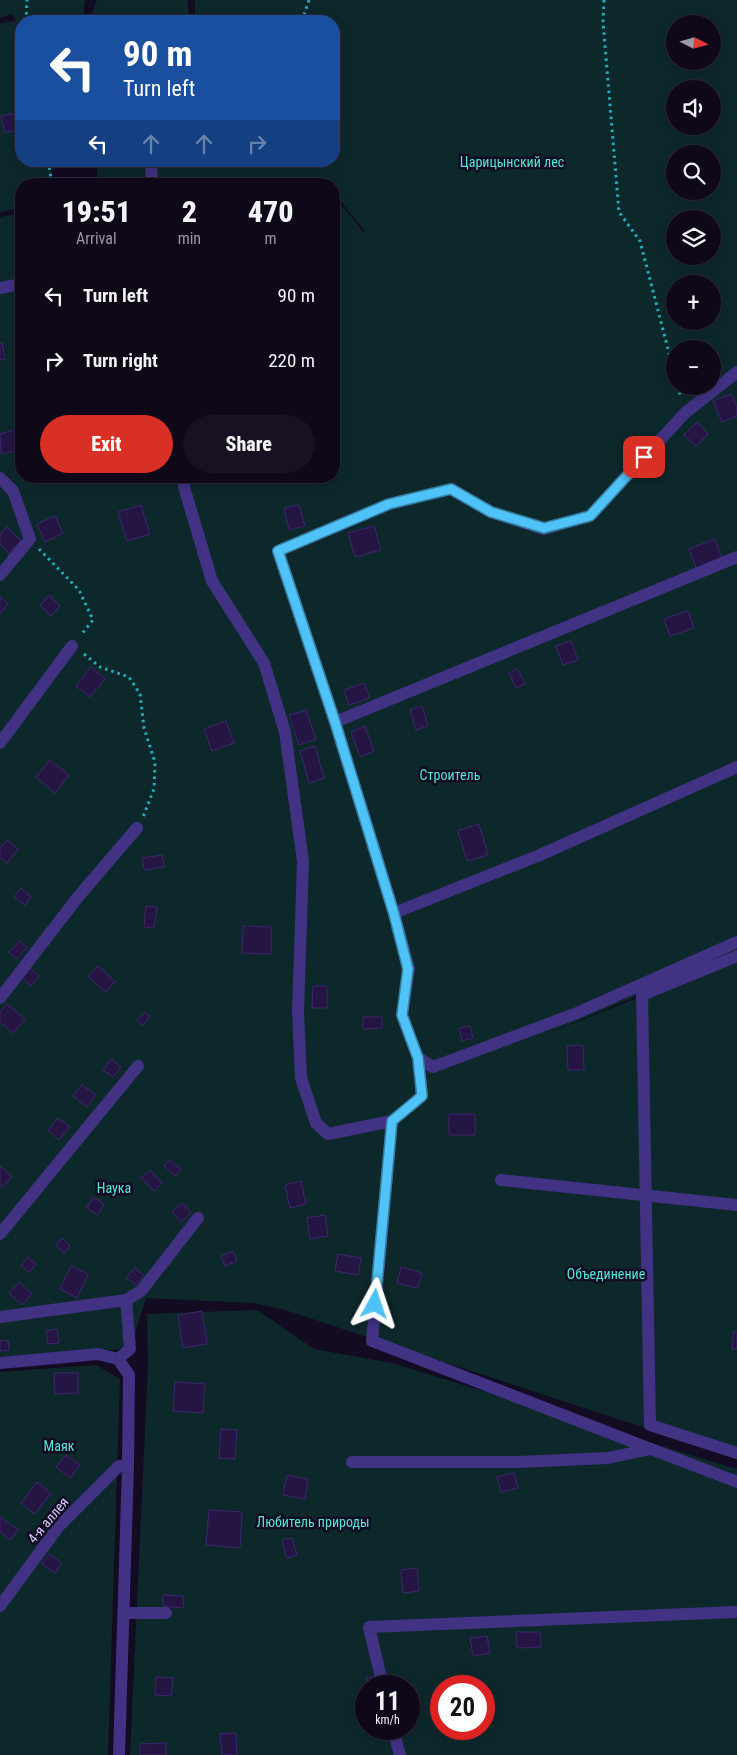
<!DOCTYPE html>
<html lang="en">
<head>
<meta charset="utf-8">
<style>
  :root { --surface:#0e0819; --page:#171122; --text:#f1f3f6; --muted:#9b9aa2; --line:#2e2938; --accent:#d93025 }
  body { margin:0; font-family:"Roboto Condensed",sans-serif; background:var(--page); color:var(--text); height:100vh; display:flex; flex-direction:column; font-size:19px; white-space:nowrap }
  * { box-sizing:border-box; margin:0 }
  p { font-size:16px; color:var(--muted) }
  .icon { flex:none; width:28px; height:28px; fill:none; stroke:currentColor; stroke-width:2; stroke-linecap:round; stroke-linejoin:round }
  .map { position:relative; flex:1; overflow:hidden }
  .details { position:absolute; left:15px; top:178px; width:325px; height:305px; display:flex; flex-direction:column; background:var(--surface); border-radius:20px; box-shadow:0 2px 12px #0003,0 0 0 1px var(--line) }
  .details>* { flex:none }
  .banner { position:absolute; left:15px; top:15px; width:325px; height:152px; border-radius:20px; box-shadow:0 2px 12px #0003,0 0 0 1px var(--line); background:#1a4fa0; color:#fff; overflow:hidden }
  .needle { width:32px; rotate:96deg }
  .fabs { position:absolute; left:666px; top:15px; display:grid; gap:10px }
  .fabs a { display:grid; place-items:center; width:55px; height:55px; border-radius:50%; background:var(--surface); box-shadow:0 2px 12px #0003,0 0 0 1px var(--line); font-size:25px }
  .speed { position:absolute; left:355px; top:1675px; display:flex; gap:10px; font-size:25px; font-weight:700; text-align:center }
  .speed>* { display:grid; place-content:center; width:65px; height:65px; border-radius:50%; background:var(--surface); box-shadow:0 2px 12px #0003,0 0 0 1px var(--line); line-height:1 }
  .speed small { font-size:12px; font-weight:400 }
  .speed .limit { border:8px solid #d22; background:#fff; color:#111 }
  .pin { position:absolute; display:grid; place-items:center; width:42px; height:42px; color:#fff; margin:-21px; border-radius:10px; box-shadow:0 2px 8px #0006 }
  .me { position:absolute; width:55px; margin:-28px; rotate:5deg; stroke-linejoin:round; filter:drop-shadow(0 0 4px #0008) }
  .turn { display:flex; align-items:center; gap:18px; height:105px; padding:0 25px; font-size:22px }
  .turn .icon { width:65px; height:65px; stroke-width:2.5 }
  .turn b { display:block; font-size:35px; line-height:42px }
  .lanes { display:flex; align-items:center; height:48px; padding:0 25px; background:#0003; justify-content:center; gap:25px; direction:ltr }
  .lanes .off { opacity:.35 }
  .eta { display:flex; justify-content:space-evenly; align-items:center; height:85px; text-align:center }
  .eta b { font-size:30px; font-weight:800; line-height:35px }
  .action { display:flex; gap:10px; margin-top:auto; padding:10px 25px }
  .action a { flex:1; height:58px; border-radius:30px; background:var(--accent); color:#fff; font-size:20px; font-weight:800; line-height:58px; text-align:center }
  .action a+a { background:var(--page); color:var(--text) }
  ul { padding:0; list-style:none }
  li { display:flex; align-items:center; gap:15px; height:65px; padding:0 25px }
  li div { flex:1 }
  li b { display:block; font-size:19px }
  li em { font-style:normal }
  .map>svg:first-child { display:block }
  .green { fill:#0d282b; fill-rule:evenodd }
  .building { fill:#251543; stroke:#3f2571 }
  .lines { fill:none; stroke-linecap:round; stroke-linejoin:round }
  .path { stroke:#23aebb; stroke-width:3; stroke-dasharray:2.5 4; stroke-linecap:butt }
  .minor { stroke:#413284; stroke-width:12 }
  .route-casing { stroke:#337fa1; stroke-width:12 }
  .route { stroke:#4fc3f7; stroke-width:9 }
  .labels { text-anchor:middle; stroke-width:5; stroke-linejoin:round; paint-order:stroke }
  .park-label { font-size:14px; fill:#4de9d8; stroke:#120b21 }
  .street-label { font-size:14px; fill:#d8cbff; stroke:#120b21 }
</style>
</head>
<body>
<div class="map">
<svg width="737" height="1755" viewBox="0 0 737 1755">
  <rect width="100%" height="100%" fill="#120b21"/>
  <path class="green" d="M0,0H85L83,21H21V161H51L53,184H21V208L0,212V23L16,21L12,14L0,18Z
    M97,0H187L190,21H89Z
    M195,0H737V954L542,1036L737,958V1458L285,1310L253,1303L146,1298L130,1349L0,1357V217L21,213V476H334V196L366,235L363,228L334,194V184H325L322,181L324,184H97V161H334V21H195ZM675,24H712V61H675ZM675,89H712V126H675ZM675,154H712V191H675ZM675,219H712V256H675ZM675,284H712V321H675ZM675,349H712V386H675Z
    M257,1310L314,1349L392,1363L737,1469V1755H130L148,1365L147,1314ZM366,1686H409V1729H366ZM441,1686H484V1729H441Z
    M96,1365L120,1379L108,1755H0V1372Z"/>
  <path class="building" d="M19,112L21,129L5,133L1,116Z
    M17,261H21V272L17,273Z
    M334,263L341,277L334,281Z
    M2,343L5,359L0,360V344Z
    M731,394L737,407V416L722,422L713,401Z
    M697,422L708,434L696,446L684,435Z
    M14,430L19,450L1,454L0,434Z
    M141,505L150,534L127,541L118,512Z
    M299,505L305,526L289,530L284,508Z
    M55,516L63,533L45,542L37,524Z
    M374,526L381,550L355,557L348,533Z
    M7,527L21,541L9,553L0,544V534Z
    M715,539L722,559L696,568L689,549Z
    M49,595L60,606L51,616L40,605Z
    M0,597L8,604L0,614Z
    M688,611L694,628L670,636L664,619Z
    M571,641L578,660L563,665L556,646Z
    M91,667L105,679L90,697L76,686Z
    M518,669L525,684L516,688L509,673Z
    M364,683L370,698L349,705L344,690Z
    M422,706L428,726L416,730L410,710Z
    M306,710L316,739L299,745L289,715Z
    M226,721L234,743L212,751L204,729Z
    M365,726L374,751L360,757L351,732Z
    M315,746L324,778L309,783L300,751Z
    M50,760L69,775L55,793L36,777Z
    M479,824L488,855L467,861L458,831Z
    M7,840L18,849L7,863L0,858V848Z
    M162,855L164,867L144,870L142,858Z
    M21,888L31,897L25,905L14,897Z
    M146,906L157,907L154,928L144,927Z
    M243,926L271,927V954L242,953Z
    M20,941L27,948L16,959L9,952Z
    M98,966L115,981L106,992L88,977Z
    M30,968L39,976L31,986L22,978Z
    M313,986H327V1008H312Z
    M7,1004L25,1019L13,1033L0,1022V1012Z
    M145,1012L150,1016L143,1025L137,1021Z
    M363,1017H382V1028L363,1029Z
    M470,1026L473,1038L462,1041L459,1028Z
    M583,1045L584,1070H568L567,1046Z
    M111,1059L121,1067L113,1077L103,1070Z
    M82,1085L96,1095L87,1107L73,1096Z
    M449,1114H475V1135H449Z
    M58,1118L70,1127L59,1140L48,1130Z
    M170,1160L181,1170L175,1176L164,1166Z
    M0,1166L12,1177L3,1187L0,1184Z
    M150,1170L162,1183L154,1191L141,1178Z
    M301,1181L306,1204L290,1208L285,1185Z
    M93,1197L104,1204L98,1215L87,1208Z
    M182,1203L191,1213L181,1222L172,1212Z
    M325,1215L328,1236L310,1239L307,1218Z
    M62,1238L70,1246L64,1253L56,1245Z
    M233,1251L237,1261L225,1266L221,1256Z
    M338,1254L361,1258L358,1275L335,1271Z
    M28,1257L36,1264L29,1272L21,1266Z
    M71,1266L88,1274L77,1298L60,1289Z
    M401,1267L422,1273L417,1288L397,1283Z
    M135,1268L144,1275L136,1285L126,1278Z
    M19,1282L32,1294L22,1305L9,1293Z
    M202,1311L207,1344L183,1348L178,1315Z
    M57,1329L59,1343L48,1344L46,1331Z
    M734,1331L737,1332V1349H732Z
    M8,1340L9,1350L0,1351V1341Z
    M54,1373H78V1393L55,1394Z
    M175,1382L205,1384L203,1413L173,1411Z
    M221,1429L237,1430L235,1459L219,1458Z
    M66,1455L80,1465L70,1478L56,1467Z
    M514,1473L518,1488L501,1492L497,1477Z
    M287,1475L308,1479L305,1499L283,1495Z
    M37,1482L51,1493L35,1514L21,1503Z
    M209,1510L242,1512L240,1548L206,1545Z
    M0,1517L18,1530L10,1540L0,1532Z
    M292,1538L297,1555L287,1558L282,1540Z
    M49,1554L62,1563L55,1573L42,1564Z
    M417,1568L419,1591L403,1593L401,1570Z
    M163,1595L184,1596L183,1608L163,1606Z
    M516,1632H540L541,1647L517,1648Z
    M487,1636L490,1653L473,1656L470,1638Z
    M380,1676L381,1686H367L366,1678Z
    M156,1677L173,1678L171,1696L155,1695Z
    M236,1733L237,1755H222L220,1734Z
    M166,1743V1755H140V1744Z"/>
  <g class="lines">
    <path class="path" d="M604,0L603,22L619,212L640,241L675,376
      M26,21L27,0
      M302,21L309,0
      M48,161L52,184
      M678,386L681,398
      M39,549L79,590L93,620L81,635
      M84,654L100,667L129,677L140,694L144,728L155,762L154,789L143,817"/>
    <path class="minor" d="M151,161L152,184
      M0,288L21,284
      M737,372L685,413L590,516L544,529L491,512L451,489L389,504L278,551L335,722L394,913L409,969L402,1015L418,1058L433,1067L577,1013L737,942
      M183,476L184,487L212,581L264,663L285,732L303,861L298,1011L301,1078L316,1123L328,1134L392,1121L422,1096L418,1058
      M0,478L13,491L30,539L0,575
      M335,722L737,557
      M0,743L72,646
      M394,913L540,855L737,767
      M737,956L642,995L650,1425L737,1453
      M0,998L78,897L137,828
      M392,1121L372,1341L651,1449
      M501,1180L737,1205
      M0,1234L138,1066
      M0,1317L126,1300L141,1291L198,1218
      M118,1359L130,1349L126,1300
      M0,1363L98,1354L118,1359L129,1375L128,1466L119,1755
      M352,1462H518L608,1458L651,1449L737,1482
      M0,1606L59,1526L119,1466H128
      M124,1613H166
      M383,1686L369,1627L737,1612
      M393,1729L400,1755"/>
  </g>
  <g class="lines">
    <defs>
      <path id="route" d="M375,1304L392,1121L422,1096L418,1058L402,1015L408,969L394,914L335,722L278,551L389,504L451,489L491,512L544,528L590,516L644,457"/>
    </defs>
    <use href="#route" class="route-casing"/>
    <use href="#route" class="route"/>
  </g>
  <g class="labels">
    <g class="park-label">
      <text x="512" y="167">Царицынский лес</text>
      <text x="450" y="780">Строитель</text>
      <text x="114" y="1193">Наука</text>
      <text x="606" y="1279">Объединение</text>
      <text x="59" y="1451">Маяк</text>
      <text x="313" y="1527">Любитель природы</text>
    </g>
    <g class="street-label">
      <text transform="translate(48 1520) rotate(-50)" y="5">4-я аллея</text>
    </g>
  </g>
</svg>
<div class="fabs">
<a><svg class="needle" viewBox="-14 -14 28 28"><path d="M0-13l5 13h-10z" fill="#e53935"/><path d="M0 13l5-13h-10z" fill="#9b9aa2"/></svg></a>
<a><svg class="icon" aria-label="sound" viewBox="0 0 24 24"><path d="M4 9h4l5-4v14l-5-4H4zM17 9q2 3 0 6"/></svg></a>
<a><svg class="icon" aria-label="search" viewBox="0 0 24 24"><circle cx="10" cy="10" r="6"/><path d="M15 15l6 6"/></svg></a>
<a><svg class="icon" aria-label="layers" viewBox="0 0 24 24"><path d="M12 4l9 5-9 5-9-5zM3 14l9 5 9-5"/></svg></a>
<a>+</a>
<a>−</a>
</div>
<div class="speed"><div>11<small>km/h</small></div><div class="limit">20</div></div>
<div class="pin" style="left:644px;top:457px;background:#d93025"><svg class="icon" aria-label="arrive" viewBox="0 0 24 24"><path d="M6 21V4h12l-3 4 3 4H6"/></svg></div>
<svg class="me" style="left:375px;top:1304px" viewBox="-20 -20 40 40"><path d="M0-17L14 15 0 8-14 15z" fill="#4fc3f7" stroke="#fff" stroke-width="4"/></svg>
<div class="banner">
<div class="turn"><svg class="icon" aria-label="left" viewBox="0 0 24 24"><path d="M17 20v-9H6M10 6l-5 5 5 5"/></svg><div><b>90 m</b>Turn left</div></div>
<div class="lanes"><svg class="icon" aria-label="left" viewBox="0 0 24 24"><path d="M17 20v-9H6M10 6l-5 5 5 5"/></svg><svg class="icon off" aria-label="ahead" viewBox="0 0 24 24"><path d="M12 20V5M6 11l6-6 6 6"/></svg><svg class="icon off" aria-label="ahead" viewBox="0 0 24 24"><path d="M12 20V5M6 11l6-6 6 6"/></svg><svg class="icon off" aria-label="right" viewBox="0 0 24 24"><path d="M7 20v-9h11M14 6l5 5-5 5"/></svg></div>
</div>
<section class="details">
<div class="eta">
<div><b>19:51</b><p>Arrival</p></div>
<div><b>2</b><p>min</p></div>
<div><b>470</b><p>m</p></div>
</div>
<ul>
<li><svg class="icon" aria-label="left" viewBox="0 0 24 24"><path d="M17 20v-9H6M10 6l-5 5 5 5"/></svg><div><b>Turn left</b></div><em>90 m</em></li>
<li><svg class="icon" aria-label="right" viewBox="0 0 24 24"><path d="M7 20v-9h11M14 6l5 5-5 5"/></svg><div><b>Turn right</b></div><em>220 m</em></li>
</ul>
<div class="action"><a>Exit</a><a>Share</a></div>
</section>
</div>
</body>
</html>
